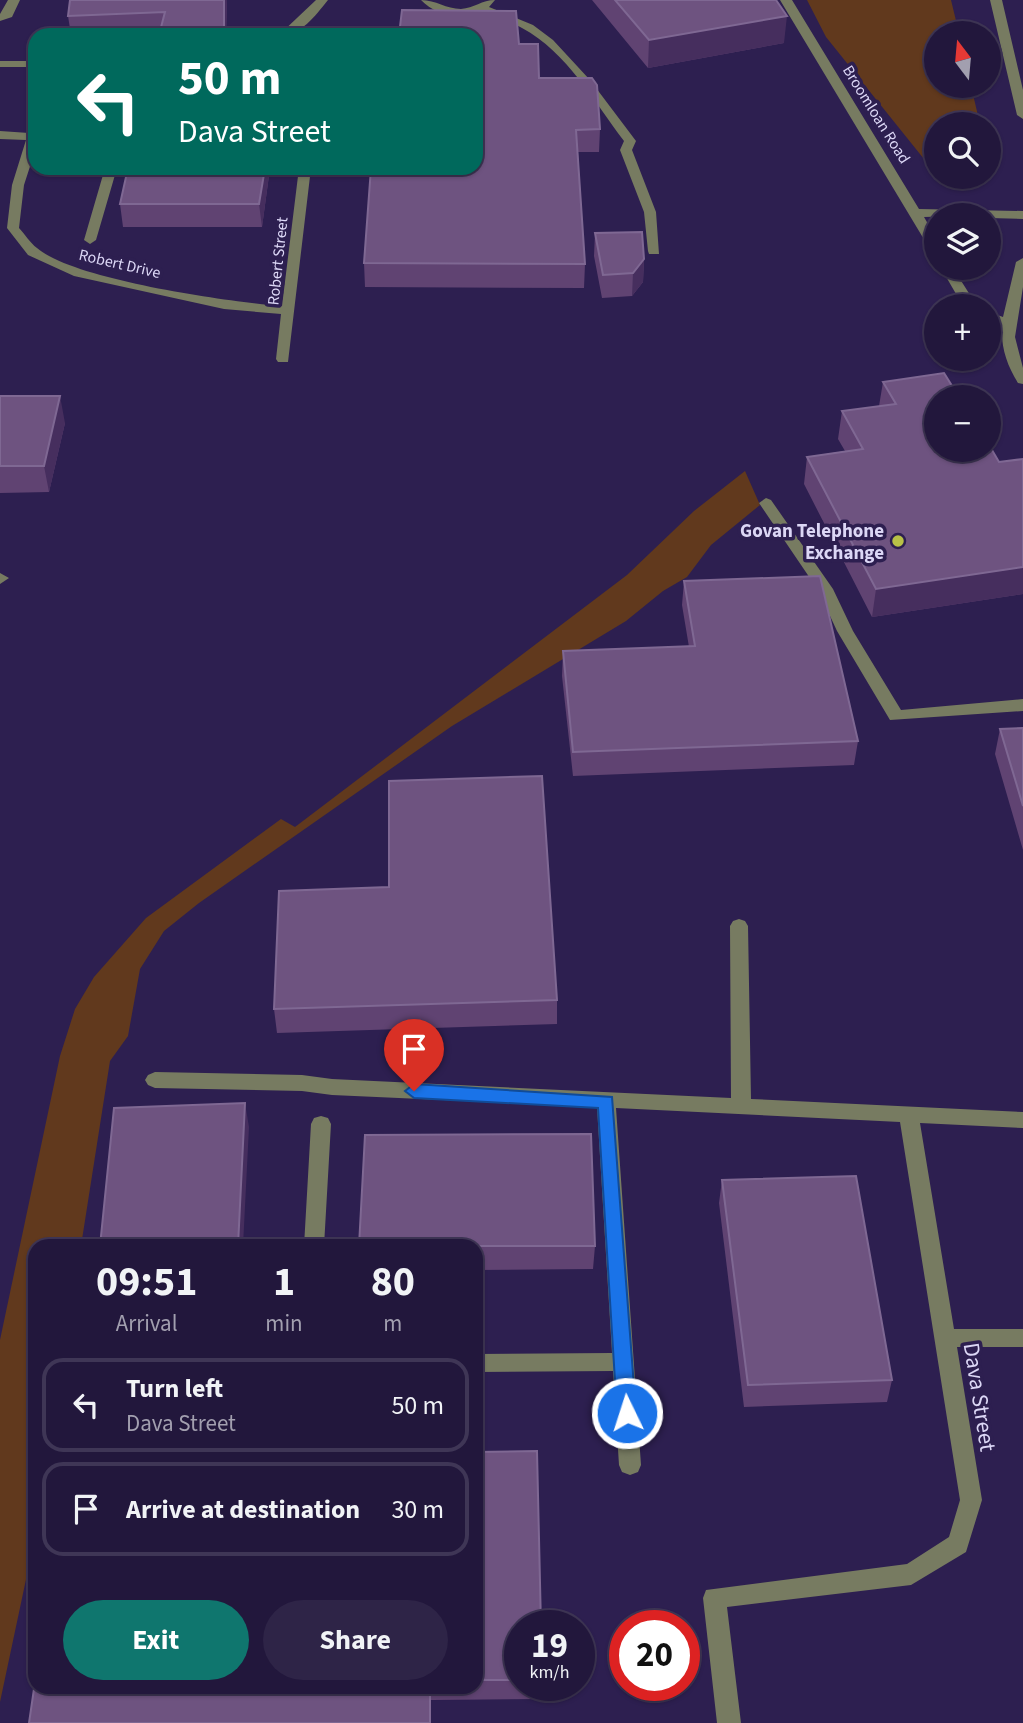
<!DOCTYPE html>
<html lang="en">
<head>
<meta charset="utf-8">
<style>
  :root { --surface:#22173c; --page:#2e2447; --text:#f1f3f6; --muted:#a29faf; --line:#3f3656; --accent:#0f766e }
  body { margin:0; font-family:"Source Sans 3",sans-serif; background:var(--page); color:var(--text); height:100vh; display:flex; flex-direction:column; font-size:26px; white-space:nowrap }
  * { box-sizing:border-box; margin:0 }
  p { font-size:23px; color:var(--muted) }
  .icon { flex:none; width:38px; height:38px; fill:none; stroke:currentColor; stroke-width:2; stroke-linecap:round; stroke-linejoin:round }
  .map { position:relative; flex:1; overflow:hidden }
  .details { position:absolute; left:28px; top:1239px; width:455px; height:455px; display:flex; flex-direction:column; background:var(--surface); border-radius:21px; box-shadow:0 2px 5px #0004,0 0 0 2px var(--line) }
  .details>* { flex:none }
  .banner { position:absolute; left:28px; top:28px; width:455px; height:147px; border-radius:21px; box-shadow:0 2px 5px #0004,0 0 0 2px var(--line); background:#00695c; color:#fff; overflow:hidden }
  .needle { width:46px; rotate:344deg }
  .controls { position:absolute; left:924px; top:21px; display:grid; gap:14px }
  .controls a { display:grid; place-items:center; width:77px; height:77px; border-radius:50%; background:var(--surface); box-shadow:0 2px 5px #0004,0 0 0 2px var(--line); font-size:35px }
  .speed { position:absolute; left:504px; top:1610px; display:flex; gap:14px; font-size:35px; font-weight:700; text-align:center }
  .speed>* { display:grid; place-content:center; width:91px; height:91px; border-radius:50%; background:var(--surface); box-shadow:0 2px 5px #0004,0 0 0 2px var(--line); line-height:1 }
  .speed small { font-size:18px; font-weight:400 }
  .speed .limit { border:10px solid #d22; background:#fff; color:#111 }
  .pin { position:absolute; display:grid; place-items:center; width:60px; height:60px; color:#fff; margin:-72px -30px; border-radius:50% 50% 50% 0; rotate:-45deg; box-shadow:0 0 7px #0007 }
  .pin .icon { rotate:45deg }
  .me { position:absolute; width:77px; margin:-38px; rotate:356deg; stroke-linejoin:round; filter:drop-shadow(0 0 5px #0008) }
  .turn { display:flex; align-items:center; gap:24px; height:147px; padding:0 35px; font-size:32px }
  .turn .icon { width:91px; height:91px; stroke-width:2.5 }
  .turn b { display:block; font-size:49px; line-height:60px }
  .eta { display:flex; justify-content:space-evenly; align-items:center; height:119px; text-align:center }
  .eta b { font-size:42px; font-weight:700; line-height:49px }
  .primary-button { display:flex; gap:14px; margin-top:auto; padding:14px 35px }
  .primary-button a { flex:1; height:80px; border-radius:42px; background:var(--accent); color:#fff; font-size:28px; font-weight:700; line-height:80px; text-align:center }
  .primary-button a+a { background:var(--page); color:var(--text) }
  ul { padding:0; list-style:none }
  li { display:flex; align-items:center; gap:21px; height:94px; margin:0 14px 10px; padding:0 21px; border:4px solid var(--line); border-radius:21px }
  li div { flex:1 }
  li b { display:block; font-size:26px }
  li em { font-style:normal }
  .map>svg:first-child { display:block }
  .green { fill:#61391d }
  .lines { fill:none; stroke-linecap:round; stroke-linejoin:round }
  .minor { fill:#777b61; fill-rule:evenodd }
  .wall { fill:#604372 }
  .shaded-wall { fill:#462e5e }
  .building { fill:#6e5380; stroke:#7f6893; stroke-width:2 }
  .route { fill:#1a73e8; stroke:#114b97; stroke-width:2 }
  .poi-dot { fill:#b8c147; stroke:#2d1f50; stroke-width:2.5 }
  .labels { text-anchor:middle; stroke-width:7; stroke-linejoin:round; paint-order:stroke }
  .far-street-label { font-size:16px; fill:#dcd7f6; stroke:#2d1f50 }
  .poi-label { font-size:19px; font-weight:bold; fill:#dcd7f6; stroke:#2d1f50; text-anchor:end }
  .near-street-label { font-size:23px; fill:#dcd7f6; stroke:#2d1f50 }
</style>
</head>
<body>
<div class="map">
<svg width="1023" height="1723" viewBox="0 0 1023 1723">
  <rect width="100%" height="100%" fill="#2d1f50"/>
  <path class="green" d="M807,0H951L959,33H936V86H971L980,124H936V174L826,37Z
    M745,471L760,505L711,545L687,577L663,591L626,621L452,726L199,903L164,931L140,969L128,1036L110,1061L81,1246H35V1537L0,1702V1340L60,1056L75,1009L94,977L146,918L281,819L295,827L627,575L694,511Z"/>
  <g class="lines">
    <path class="minor" d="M8,0H20L12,17L0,21V14Z
      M316,0H328C314,17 302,35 279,35Z
      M421,0C436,0 446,9 461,9C474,8 482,0 495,0L489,7L533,25L553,40L590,80L636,141L632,150L656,212L659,254H649L648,251L644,212L620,150L624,141C595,103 567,52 522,28C511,22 495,14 482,12C477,12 471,14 466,15C450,17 432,12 421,0Z
      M780,0H792L919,209L1023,211V219L989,218V215L924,217L936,238V252L931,251Z
      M990,0H1002L1023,90V119L1017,115Z
      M0,61H35V67H0Z
      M35,128V151L24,185L19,228C25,234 30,243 37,248C74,280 230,302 282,306L299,168H311L288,362H278L276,359L281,314L224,309L74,276L28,255L7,228L12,185L26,140L0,139V131L29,133Z
      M105,168H117L96,240L90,244L84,240Z
      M1023,258V287L1015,337L1023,368V384L1018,383C1007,365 1001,348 1002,327L989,321V312L1003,317L1016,262Z
      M941,268H953L977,306H963Z
      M766,498L771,500L833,589L853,631L901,710L1023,699V711L890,720L837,631L818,590L759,503Z
      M0,573L9,578L0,584Z
      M739,919L745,921L748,926L751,1099L1023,1112V1128L920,1123L954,1329H1023V1347H957L982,1500L966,1552L911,1585L727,1607L741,1723H717L703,1598L706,1590L907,1564L949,1537L960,1500L900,1122L616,1108L641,1465L638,1472L630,1475L622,1472L619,1465L613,1371L476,1372V1354L612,1353L597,1107L332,1095L302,1091L155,1088L148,1085L145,1080L148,1075L155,1072L302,1075L332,1079L731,1098L730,926L733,921Z
      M321,1116L328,1118L331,1124L324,1246H304L311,1124L314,1118Z"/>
  </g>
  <path class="wall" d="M70,0H227L226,35H71L68,16Z
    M592,0H776L784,43L648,68Z
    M519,44L539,78L600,129L599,152H578L585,264L584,288L365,287L364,263Z
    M270,168L262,227H123L120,204Z
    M595,233L644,259L643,282L632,296L602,298L594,256Z
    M883,382L999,462L1023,459V594L872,617L804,484L807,457L845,451L838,439L842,411L879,406Z
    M0,396L65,423L49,492L0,493Z
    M684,581L858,741L854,765L573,776L562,676L563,651L689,647L682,605Z
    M1023,728V850L995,754L1000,729Z
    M557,1000V1024L277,1033L274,1009Z
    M722,1180L892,1380L887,1402L744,1407L719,1203Z
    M476,1246H595L593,1269L476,1270Z
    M476,1452L520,1626V1685H542V1699L432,1700L35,1687H476Z"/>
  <path class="shaded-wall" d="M224,0H227L226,35H224Z
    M787,16L784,43L648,68L649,40Z
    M265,168H270L262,227L259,204Z
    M644,259L643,282L632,296L633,273Z
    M60,396L65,423L49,492L44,466Z
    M1023,567V594L872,617L876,589Z
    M245,1103L249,1127L243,1246H238Z"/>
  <path class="building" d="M70,0H224V35H159L165,12L68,16Z
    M615,0H776L787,16L649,40Z
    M402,10L516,11L519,44H538L539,78H592L597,85L600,129L576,130L585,264L364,263L371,168H476V35H399Z
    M128,168H265L259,204H120Z
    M642,232L644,259L633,273L603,275L595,233Z
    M944,373L959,397H936V450H989V445L999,462L1023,459V567L876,589L807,457L863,449L842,411L896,404L883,382Z
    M0,396H60L44,466H0Z
    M820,576L858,741L573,752L563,651L695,646L684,581Z
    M1023,728V806L1000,729Z
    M542,776L557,1000L274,1009L279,891L389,887V781Z
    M245,1103L238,1246H100L114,1108Z
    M591,1134L595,1246H359L365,1135Z
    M856,1176L892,1380L748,1385L722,1180Z
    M537,1451L541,1626H520V1680H476V1452Z
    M35,1682V1687H430V1723H29Z"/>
  <path class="route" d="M414,1084L612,1097L636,1413L634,1420L627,1422L620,1420L617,1413L598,1108L414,1098L405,1091Z"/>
  <circle class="poi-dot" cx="898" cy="541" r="7"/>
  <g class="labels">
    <g class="far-street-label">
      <text transform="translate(877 114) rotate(58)" y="6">Broomloan Road</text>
      <text transform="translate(277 261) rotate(-84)" y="6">Robert Street</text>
      <text transform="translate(120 263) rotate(13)" y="6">Robert Drive</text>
    </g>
    <g class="poi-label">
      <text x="884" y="537">Govan Telephone<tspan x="884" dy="22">Exchange</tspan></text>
    </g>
    <g class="near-street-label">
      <text transform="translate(980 1397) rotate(81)" y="8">Dava Street</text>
    </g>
  </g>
</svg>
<div class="controls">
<a><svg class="needle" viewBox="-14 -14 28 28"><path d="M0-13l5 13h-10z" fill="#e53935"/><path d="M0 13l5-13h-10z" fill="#a29faf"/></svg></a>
<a><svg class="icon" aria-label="search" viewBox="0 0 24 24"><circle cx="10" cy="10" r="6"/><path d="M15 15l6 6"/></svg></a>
<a><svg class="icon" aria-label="layers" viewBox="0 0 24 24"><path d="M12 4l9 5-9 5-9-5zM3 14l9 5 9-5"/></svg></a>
<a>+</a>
<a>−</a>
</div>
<div class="speed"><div>19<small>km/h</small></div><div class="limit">20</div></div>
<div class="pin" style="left:414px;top:1091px;background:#d93025"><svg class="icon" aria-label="arrive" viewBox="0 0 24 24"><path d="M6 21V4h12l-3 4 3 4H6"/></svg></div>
<svg class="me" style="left:627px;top:1413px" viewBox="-20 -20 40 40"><circle r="17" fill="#1a73e8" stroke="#fff" stroke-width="3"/><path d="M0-11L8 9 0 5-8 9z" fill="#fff"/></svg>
<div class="banner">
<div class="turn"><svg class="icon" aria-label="left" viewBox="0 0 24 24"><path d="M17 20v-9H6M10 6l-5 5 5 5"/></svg><div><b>50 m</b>Dava Street</div></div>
</div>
<section class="details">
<div class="eta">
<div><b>09:51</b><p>Arrival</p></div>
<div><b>1</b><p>min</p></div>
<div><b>80</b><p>m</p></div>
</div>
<ul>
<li><svg class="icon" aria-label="left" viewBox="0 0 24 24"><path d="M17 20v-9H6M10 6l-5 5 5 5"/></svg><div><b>Turn left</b><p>Dava Street</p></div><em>50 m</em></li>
<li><svg class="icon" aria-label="arrive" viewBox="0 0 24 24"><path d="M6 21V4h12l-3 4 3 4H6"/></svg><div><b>Arrive at destination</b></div><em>30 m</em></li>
</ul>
<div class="primary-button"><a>Exit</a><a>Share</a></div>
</section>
</div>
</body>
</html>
